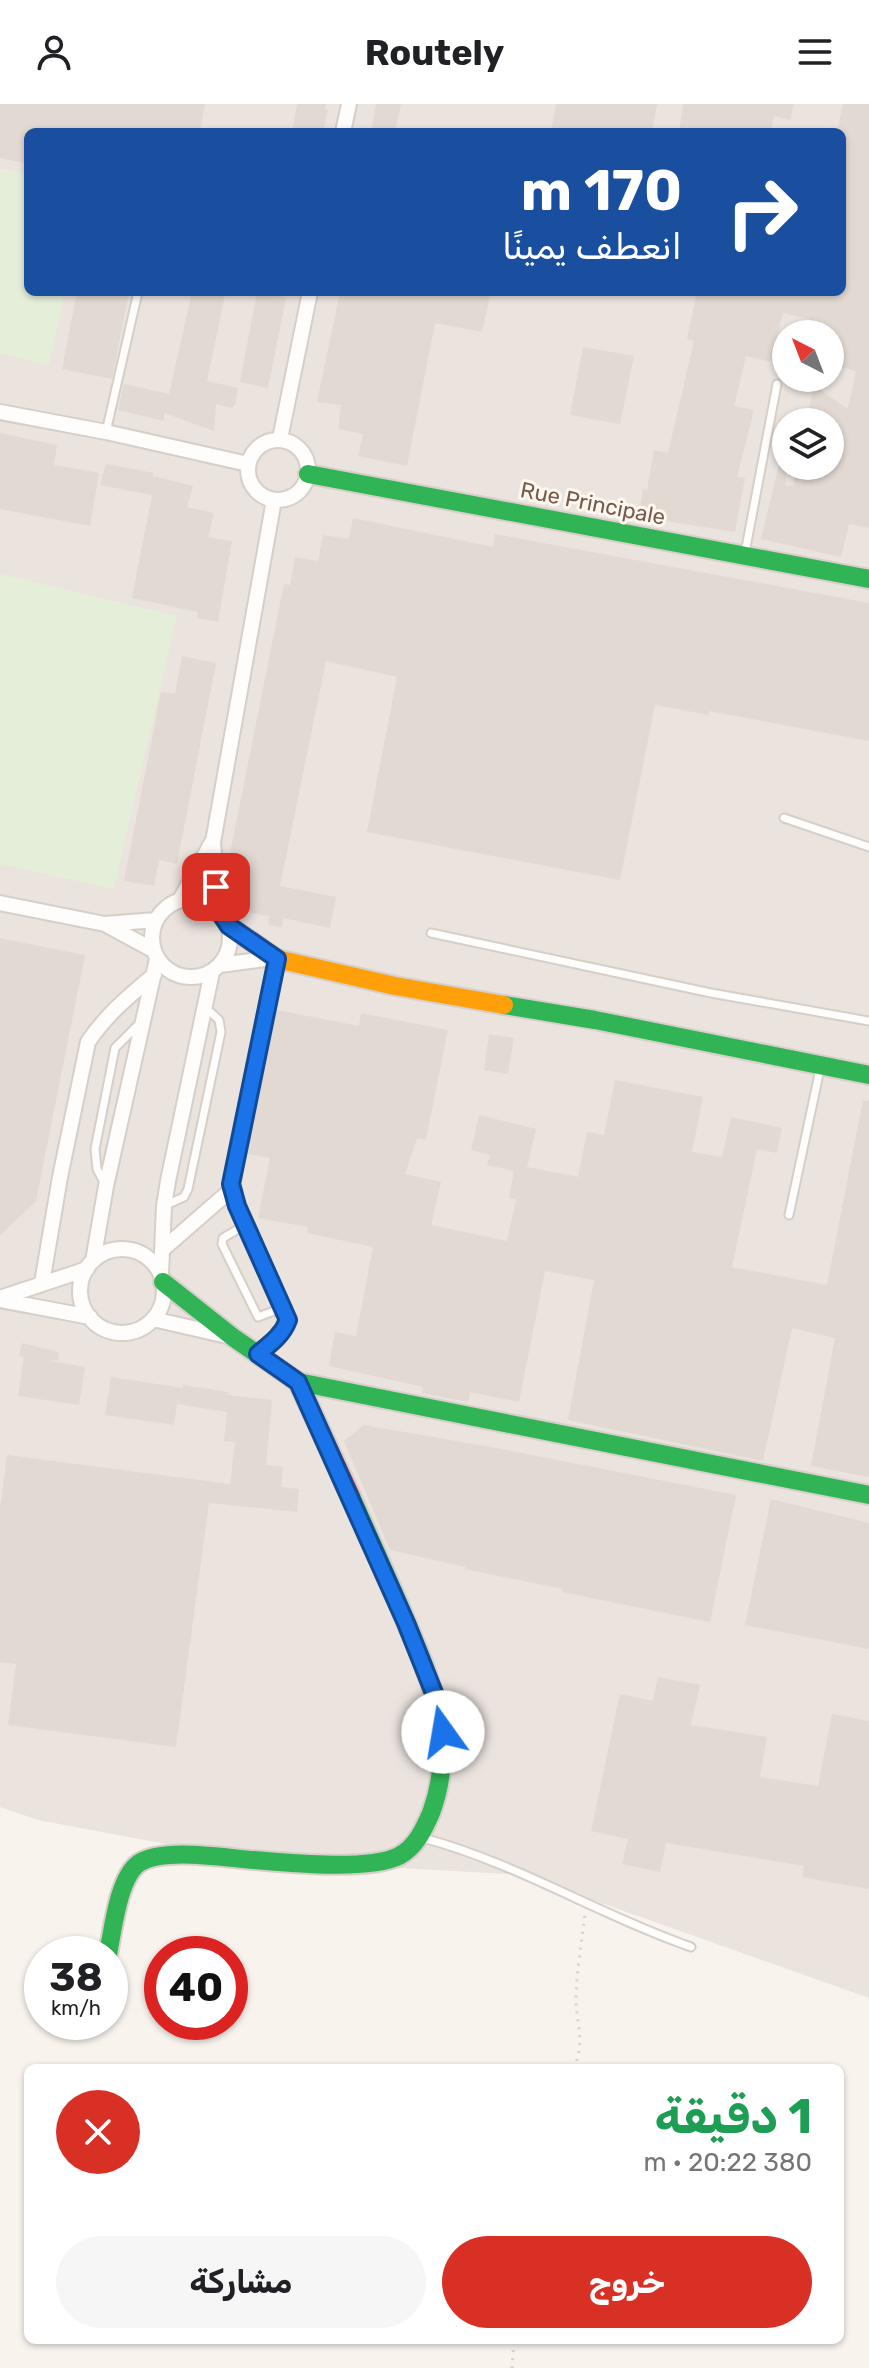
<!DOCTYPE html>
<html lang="ar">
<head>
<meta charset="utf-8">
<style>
  :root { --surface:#fff; --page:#f6f6f6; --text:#202124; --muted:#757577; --accent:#d93025 }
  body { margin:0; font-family:Rubik,Vazirmatn,sans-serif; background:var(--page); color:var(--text); direction:rtl; height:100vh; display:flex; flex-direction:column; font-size:30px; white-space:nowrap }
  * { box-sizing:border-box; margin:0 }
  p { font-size:26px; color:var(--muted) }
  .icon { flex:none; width:44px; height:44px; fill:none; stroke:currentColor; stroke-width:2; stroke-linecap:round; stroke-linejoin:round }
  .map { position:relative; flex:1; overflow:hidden; direction:ltr }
  .side { position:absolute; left:24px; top:1960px; width:820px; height:280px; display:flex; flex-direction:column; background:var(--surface); border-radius:12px; box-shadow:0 2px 6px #0004; direction:rtl }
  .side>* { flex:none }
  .top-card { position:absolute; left:24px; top:24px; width:822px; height:168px; border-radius:12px; box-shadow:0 2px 6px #0004; direction:rtl; background:#1a4fa0; color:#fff; overflow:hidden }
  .needle { width:52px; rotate:318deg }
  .fabs { position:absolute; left:772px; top:216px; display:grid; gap:16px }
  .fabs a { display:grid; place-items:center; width:72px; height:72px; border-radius:50%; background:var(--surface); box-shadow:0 2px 6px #0004; font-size:40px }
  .speed { position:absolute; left:24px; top:1832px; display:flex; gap:16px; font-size:40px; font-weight:700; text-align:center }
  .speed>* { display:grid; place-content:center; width:104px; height:104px; border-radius:50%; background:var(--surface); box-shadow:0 2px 6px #0004; line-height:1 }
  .speed small { font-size:20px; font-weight:400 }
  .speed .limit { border:12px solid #d22; background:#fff; color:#111 }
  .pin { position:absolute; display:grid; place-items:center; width:68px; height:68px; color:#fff; margin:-34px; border-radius:16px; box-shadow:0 4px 12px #0006 }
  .me { position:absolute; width:88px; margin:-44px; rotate:347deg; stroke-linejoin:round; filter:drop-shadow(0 0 6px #0008) }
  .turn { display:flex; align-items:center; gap:28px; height:168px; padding:0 32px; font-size:36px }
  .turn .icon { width:104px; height:104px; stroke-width:2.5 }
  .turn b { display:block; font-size:56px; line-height:68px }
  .round { display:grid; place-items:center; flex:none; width:84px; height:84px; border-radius:42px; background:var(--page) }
  .headline { display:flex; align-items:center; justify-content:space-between; height:136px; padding:0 32px }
  h1 { font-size:48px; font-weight:700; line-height:60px; color:#1e9e55 }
  .action { display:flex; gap:16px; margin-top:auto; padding:16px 32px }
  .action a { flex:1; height:92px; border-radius:48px; background:var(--accent); color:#fff; font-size:32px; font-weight:700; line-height:92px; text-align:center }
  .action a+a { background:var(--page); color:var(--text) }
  header { display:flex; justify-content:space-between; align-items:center; height:104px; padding:0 32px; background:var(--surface); font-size:36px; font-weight:700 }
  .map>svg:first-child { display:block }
  .industrial { fill:#ebe3de; fill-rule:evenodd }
  .green { fill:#e5eed8 }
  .building { fill:#e2d9d2 }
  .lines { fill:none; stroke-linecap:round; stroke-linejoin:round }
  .lane-casing { stroke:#d5cfc8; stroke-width:11 }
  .street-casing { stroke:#d5cfc8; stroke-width:18 }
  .fast-casing { stroke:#d7d0ca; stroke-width:22 }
  .slow-casing { stroke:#d7d0ca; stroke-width:22 }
  .jam-casing { stroke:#d7d0ca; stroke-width:22 }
  .path { stroke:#d8d1cd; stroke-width:3; stroke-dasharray:2 6; stroke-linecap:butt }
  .lane { stroke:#fefdfc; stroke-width:7 }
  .street { stroke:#fefdfc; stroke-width:14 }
  .fast { stroke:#30b455; stroke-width:18 }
  .slow { stroke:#ff9f0a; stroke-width:18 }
  .jam { stroke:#e5322d; stroke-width:18 }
  .route-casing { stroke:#114b97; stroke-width:20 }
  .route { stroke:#1a73e8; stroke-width:14 }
  .labels { text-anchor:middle; stroke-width:6; stroke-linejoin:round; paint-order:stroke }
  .street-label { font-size:22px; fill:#765b4d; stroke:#fff8ef }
</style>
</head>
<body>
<header><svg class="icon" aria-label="menu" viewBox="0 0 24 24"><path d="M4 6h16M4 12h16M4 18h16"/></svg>Routely<svg class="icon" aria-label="person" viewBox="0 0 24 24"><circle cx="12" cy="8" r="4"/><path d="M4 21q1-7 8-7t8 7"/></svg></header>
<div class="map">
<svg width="869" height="2264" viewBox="0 0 869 2264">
  <rect width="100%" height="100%" fill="#f8f3ed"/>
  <path class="industrial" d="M0,0H869V1894L522,1771L246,1755L38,1716L0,1703ZM28,28H842V188H28ZM786,230H830V274H786ZM786,318H830V362H786Z"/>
  <path class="green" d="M0,65L28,70V188H65L49,261L0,249Z
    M0,470L177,512L114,785L0,760Z"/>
  <path class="building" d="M0,0H205L200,28H28V60L0,54Z
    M297,0H326L325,6H328L323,28H292Z
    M376,0H401L395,28H371Z
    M556,0H657L652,28H551Z
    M683,0H794L790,16L774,12L771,28H679Z
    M843,0H869V424L849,420L841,453L761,435L781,352H786V381L793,382L797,362H830V318H806L814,282L848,305L856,267L830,260V230H806L810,215L783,209L771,258L746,252L734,302L754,306L737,373L745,374L735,428L647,414L649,404L640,403L643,385L647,386L654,346L668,349L694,237L687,235L697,188H842V28H837Z
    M77,188H129L112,275L62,265Z
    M192,188L225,191L207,277L238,284L235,301L232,304L216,300L214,327L164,309V317L118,306L124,280L169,290Z
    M257,188L286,194L268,284L240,278Z
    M340,188H491L482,228L435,219L407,362L358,352L363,330L338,325L341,301L317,298Z
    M583,243L634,252L620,320L570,311Z
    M0,329L57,341L54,361L99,369L90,422L0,405Z
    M106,360L154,369L153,372L193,382L187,403L214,409L208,433L232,437L218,518L197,514L198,508L132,494L152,391L100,381Z
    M353,414L493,443L495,430L869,499V637L709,607V611L655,601L620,776L367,728L397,573L326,557L280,782L336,793L330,824L283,814L282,823L268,821L269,812L236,806L243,772L226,769L284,480L290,481L295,453L318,457L323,431L349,435Z
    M182,552L216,559L177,760L159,756L154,782L124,777L161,588L175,590Z
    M0,834L85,851L36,1097L0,1132Z
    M277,906L359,922L361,909L448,926L426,1036L417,1034L405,1070L441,1078L431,1121L507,1137L516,1095L509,1094L514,1067L487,1061L490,1051L471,1046L479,1011L536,1025L527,1063L578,1073L587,1028L604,1031L615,976L703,993L692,1048L722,1053L731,1013L782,1024L777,1049L757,1045L732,1163L827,1181L863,996L869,997V1373L811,1362L835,1234L792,1224L763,1357L568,1316L594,1176L545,1167L519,1298L470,1288L468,1298L422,1289L423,1283L329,1262L335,1228L356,1232L373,1143L307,1129L308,1123L258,1114L270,1054L247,1050Z
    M489,930L514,934L508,970L484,966Z
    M22,1239L59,1248L58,1256L49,1257L85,1263L79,1301L18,1292L24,1253L19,1252Z
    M111,1273L183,1284V1281L228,1288L227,1291L272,1296L266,1361L283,1363L281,1383L299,1385L297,1408L209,1399L176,1643L8,1621L16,1560L0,1558V1405L7,1351L230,1380L235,1338L224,1337L227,1308L177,1300L174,1321L105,1311Z
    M364,1321L491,1343L736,1391L710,1518L562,1488L563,1485L465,1465L466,1463L390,1446L344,1337Z
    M771,1395L869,1419V1545L745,1521Z
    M658,1573L700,1581L691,1621L767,1633L760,1673L818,1682L832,1610L869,1617V1785L802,1773L804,1762L666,1739L660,1768L622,1760L628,1735L591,1727L620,1590L653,1597Z"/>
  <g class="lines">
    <defs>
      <path id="lane" d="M106,328L138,188
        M745,449L777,280
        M784,714L869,743
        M431,829L711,889L869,917
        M105,1080L97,1065L95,1045L115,944L140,919
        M166,1101L184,1093L188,1085L221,928L219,916L206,904
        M789,1111L820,965
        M245,1121L223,1134L222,1140L258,1213L282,1204
        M423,1734C517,1759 599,1811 691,1843"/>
      <path id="street" d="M343,28L349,0
        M0,308L106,328L248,360
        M280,335L310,188
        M248 366a30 30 0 1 1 60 0a30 30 0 1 1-60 0Z
        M152 834a39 39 0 1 1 78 0a39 39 0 1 1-78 0Z
        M180,796L212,738
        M0,799L105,820L156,816
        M218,806L213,738L274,396
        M105,820L153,846
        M220,861L273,854
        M80 1187a42 42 0 1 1 84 0a42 42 0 1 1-84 0Z
        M162,1146L232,1085
        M93,1157L106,1082L157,855
        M161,1170L164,1102L168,1077L212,868
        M42,1179L60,1073L88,938C106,911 129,892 154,871
        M0,1194L87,1165
        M0,1196L90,1213
        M153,1215L227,1232
        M258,1250L284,1226L288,1216L237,1102L231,1080L277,855"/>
      <path id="fast" d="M308,370L869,475
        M504,901L595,916L869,971
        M163,1178L234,1234L298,1278L869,1391
        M108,1850C113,1826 118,1774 139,1759C164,1743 225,1754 254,1756C289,1759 368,1767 399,1752C416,1743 424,1725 431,1709C458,1636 431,1576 403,1510C386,1470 368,1431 351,1392"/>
      <path id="slow" d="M229,822L277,855L395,882L504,901"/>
      <path id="jam" d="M298,1278L351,1392"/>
    </defs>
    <use href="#lane" class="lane-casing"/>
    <use href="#street" class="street-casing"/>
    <use href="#fast" class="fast-casing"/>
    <use href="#slow" class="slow-casing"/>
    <use href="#jam" class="jam-casing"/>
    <path class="path" d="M573,1964C587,1940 575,1916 576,1891C577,1864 582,1837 585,1810
      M512,2264L514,2236"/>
    <use href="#lane" class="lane"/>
    <use href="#street" class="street"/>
    <use href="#fast" class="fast"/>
    <use href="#slow" class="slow"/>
    <use href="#jam" class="jam"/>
  </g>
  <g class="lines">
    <defs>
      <path id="route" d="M216,783L218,806L229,822L277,855L231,1080L237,1102L288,1216C282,1232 270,1240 258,1250L298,1278L406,1519L438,1599L443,1628"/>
    </defs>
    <use href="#route" class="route-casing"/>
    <use href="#route" class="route"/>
  </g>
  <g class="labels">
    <g class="street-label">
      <text transform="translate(593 399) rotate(11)" y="8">Rue Principale</text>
    </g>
  </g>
</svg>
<div class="fabs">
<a><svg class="needle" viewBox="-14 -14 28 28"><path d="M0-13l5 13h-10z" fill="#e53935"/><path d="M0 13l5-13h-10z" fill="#757577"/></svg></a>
<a><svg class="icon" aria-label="layers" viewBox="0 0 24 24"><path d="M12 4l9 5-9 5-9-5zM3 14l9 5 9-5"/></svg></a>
</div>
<div class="speed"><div>38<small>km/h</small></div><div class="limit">40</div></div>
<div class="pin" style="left:216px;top:783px;background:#d93025"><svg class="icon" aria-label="arrive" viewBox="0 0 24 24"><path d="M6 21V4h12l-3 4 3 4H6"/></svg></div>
<svg class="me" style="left:443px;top:1628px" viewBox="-20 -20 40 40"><circle r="19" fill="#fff"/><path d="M0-13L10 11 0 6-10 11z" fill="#1a73e8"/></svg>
<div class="top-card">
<div class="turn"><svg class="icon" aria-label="right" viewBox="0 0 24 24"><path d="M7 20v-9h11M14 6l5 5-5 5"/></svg><div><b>170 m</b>انعطف يمينًا</div></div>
</div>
<section class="side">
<div class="headline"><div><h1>1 دقيقة</h1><p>380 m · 20:22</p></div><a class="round" style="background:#d93025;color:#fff"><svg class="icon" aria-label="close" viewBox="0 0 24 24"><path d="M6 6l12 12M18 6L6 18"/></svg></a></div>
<div class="action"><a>خروج</a><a>مشاركة</a></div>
</section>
</div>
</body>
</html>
